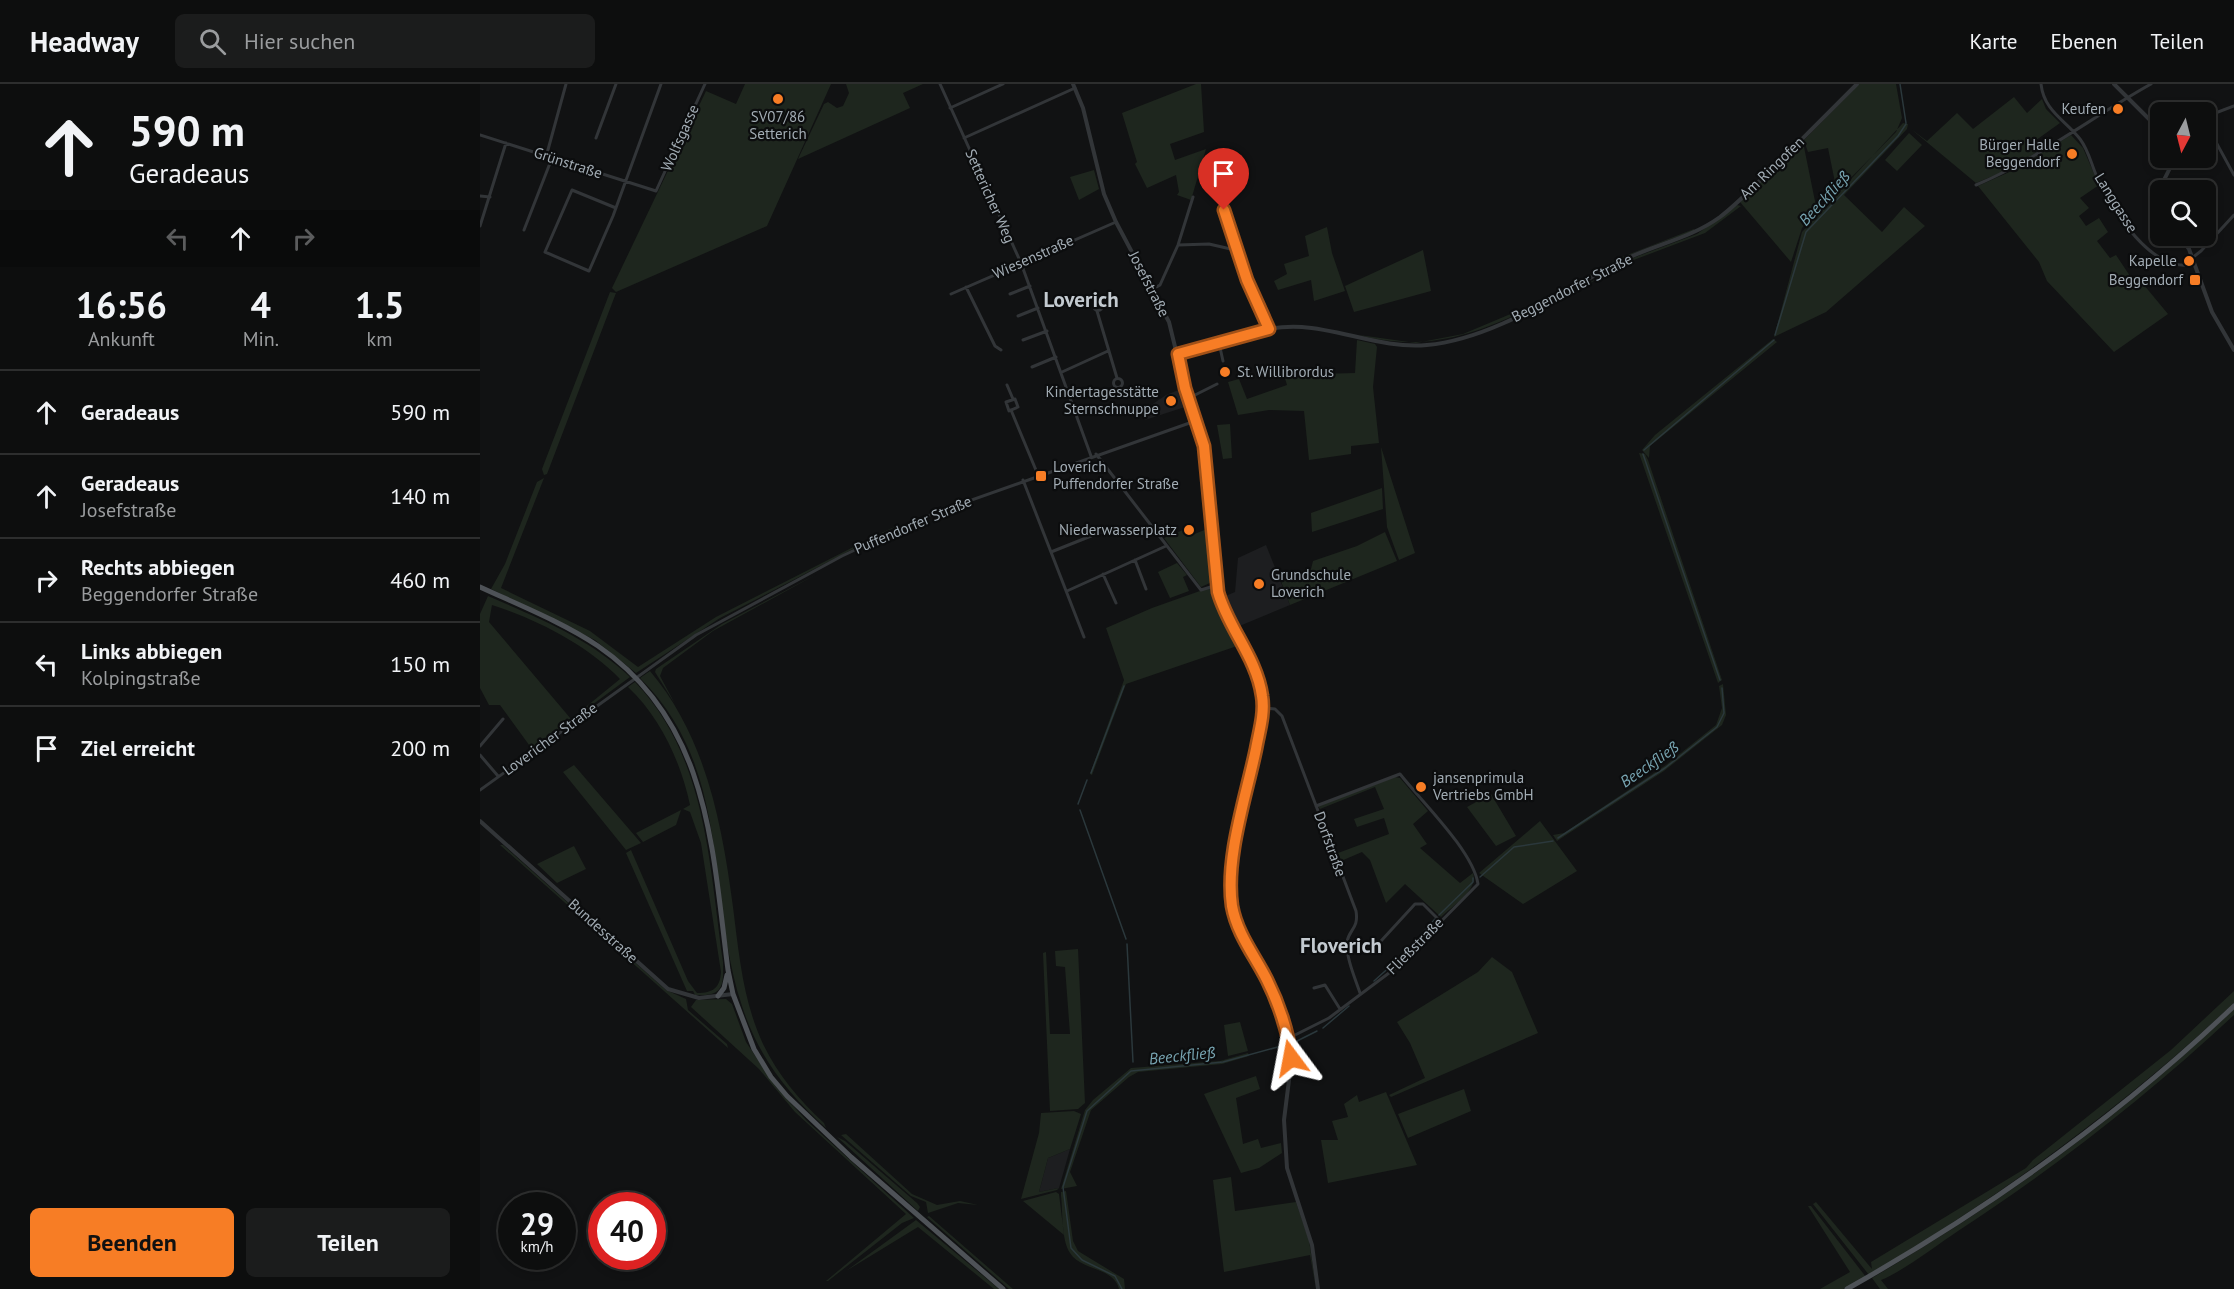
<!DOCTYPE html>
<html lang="de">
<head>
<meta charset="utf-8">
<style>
  :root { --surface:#0d0e0e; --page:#1b1c1c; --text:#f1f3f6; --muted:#9a9c9e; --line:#2d2e2e; --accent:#f77d25 }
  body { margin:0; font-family:"PT Sans",sans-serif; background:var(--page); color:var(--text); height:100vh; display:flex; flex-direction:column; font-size:22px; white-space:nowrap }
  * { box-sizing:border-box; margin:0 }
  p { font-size:20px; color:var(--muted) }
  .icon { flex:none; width:33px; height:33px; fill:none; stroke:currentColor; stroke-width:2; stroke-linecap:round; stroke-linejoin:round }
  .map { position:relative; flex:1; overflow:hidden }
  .panel { display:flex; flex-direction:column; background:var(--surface); width:480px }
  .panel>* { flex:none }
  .top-card { background:#0d0e0e; color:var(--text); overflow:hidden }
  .needle { width:39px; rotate:187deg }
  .fabs { position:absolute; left:1670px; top:18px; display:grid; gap:12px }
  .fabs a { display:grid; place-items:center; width:66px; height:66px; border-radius:9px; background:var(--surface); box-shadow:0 3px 9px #0003,0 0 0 2px var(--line); font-size:30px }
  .speed { position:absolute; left:18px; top:1108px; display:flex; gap:12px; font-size:30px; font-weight:700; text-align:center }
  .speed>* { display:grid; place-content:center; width:78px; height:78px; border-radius:50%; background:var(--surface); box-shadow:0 3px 9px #0003,0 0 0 2px var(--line); line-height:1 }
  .speed small { font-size:15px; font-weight:400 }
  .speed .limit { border:9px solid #d22; background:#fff; color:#111 }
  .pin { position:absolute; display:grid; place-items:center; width:51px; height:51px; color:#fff; margin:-62px -26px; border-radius:50% 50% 50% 0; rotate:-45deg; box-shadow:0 0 6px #0007 }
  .pin .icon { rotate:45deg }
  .me { position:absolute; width:66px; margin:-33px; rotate:347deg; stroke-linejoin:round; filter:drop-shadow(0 0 4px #0008) }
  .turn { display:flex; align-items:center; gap:21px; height:126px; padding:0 30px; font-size:27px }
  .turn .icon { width:78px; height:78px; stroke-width:2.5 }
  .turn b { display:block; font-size:42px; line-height:51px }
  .lanes { display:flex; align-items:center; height:57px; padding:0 30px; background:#0003; justify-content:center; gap:30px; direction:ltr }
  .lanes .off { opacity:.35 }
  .eta { display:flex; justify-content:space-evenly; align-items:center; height:102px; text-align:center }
  .eta b { font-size:36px; font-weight:700; line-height:42px }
  .action { display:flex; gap:12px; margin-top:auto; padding:12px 30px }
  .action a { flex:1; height:69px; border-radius:9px; background:var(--accent); color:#111; font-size:24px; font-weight:700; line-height:69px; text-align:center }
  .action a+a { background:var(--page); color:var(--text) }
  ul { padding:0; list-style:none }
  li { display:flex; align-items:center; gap:18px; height:84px; padding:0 30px; border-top:2px solid var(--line) }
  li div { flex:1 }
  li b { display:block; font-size:22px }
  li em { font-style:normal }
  header { display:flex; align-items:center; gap:36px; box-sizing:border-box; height:84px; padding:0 30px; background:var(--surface); border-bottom:2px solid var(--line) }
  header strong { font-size:28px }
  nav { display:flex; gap:33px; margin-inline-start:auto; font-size:21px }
  .search { width:420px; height:54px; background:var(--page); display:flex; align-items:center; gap:15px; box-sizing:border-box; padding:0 21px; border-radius:9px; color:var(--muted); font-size:22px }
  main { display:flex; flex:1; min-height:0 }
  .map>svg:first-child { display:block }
  .built { fill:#1d1e20 }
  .green { fill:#1e261e; fill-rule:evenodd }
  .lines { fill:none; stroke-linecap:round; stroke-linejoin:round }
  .stream { stroke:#2b383c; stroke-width:1.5 }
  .minor { stroke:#323538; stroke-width:3 }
  .tertiary { stroke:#323538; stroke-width:4 }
  .primary { stroke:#4e5257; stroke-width:5 }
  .route-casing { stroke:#a15118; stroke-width:15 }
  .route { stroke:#f77d25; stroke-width:10 }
  .poi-dot { fill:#f77d25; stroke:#0c0d0e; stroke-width:2 }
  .labels { text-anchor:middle; stroke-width:4.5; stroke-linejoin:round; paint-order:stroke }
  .poi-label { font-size:15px; fill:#a2acb4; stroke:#0c0d0e; text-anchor:end }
  .street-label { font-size:15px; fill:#a2acb4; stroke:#0c0d0e }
  .water-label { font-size:16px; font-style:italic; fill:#77a4b1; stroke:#0c0d0e }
  .district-label { font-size:21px; font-weight:bold; fill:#c3cad0; stroke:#0c0d0e }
</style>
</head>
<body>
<header>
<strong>Headway</strong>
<div class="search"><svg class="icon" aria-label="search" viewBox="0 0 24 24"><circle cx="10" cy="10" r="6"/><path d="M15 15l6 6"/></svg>Hier suchen</div>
<nav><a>Karte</a><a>Ebenen</a><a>Teilen</a></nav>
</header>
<main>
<section class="panel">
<div class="top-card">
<div class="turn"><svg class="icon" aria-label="ahead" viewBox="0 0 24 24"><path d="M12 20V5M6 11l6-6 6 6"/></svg><div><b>590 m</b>Geradeaus</div></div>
<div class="lanes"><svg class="icon off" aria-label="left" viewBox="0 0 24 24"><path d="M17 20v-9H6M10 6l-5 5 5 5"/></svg><svg class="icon" aria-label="ahead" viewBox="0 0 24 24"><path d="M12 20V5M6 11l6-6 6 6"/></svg><svg class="icon off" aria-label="right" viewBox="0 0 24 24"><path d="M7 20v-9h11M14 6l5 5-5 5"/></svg></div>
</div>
<div class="eta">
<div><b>16:56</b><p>Ankunft</p></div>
<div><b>4</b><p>Min.</p></div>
<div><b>1.5</b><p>km</p></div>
</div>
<ul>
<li><svg class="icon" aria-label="ahead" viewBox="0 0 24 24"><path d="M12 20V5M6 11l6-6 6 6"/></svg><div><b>Geradeaus</b></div><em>590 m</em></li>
<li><svg class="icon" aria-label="ahead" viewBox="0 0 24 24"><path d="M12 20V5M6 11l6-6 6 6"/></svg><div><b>Geradeaus</b><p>Josefstraße</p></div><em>140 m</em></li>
<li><svg class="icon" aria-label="right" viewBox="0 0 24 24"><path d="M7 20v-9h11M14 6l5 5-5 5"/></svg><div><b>Rechts abbiegen</b><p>Beggendorfer Straße</p></div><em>460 m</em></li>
<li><svg class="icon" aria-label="left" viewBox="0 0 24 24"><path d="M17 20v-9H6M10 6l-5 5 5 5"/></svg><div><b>Links abbiegen</b><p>Kolpingstraße</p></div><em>150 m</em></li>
<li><svg class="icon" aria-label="arrive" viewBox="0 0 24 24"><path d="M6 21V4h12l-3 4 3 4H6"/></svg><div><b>Ziel erreicht</b></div><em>200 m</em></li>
</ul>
<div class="action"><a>Beenden</a><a>Teilen</a></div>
</section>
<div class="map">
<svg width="1754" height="1205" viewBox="0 0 1754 1205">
  <rect width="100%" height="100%" fill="#111213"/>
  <path class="built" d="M701,305L708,322L665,336L661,328L686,311Z
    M786,461L810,521L757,543L743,513L755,508L758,474Z
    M590,1065L579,1104L559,1108L568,1074Z"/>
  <path class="green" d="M265,0H351L287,142L136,208L132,204L226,7L256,20Z
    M366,0H443L423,9L430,24L318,75L344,20L348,18L357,24L363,22L369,9Z
    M716,0H721L724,48L690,60L695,76L726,65L711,116L697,111L699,108L696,91L667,104L655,80L657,78L642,29Z
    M1379,0H1416L1422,34L1416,48L1357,108L1348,64L1328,68L1324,56Z
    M1534,13L1547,29L1562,15L1566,25L1580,39L1552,59L1557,68L1532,84L1496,99L1431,45L1447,57L1477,29L1493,45Z
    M1423,39L1428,40L1427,45L1364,111L1402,148L1424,123L1445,142L1346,228L1294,253L1322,148Z
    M1429,49L1442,61L1417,87L1405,76Z
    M1591,51L1603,64L1619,101L1600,114L1609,124L1599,132L1606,142L1619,134L1628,148L1617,157L1630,174L1636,171L1654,198L1659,195L1688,230L1634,268L1567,197L1559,178L1498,102L1534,86Z
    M1320,61L1324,63L1337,127L1322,144L1311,178L1260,118Z
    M614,86L619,105L599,116L590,93Z
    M1257,121L1261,122L1225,149L1151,177L1088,211L1153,174L1217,150Z
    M847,143L852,169L865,207L834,217L831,196L798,206L794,197L807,190L804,180L829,172L825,152Z
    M1214,145V147C1190,156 1165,163 1142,175C1056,217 980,279 879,251L936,259L983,250L1066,215L1142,173Z
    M943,166L951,207L874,228L865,202Z
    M130,208L136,209L67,390L64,391L62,385Z
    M1293,255L1297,258L1170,362L1169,374L1162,366L1175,351Z
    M877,256L895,260L897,263L893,303L899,359L871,362V370L829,376L824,327L789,326L758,331L748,298L759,295L767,315L807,301L804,291L875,289Z
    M750,340L752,374L743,375L737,341Z
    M901,363L935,469L919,476L907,443Z
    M1159,369L1165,370L1168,376L1242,596L1238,599Z
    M64,394L21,504L110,547L158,583L236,533L399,450L419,441L240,534L156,589L115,556L11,505L25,480L57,398Z
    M902,404L903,425L832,448L831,429Z
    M727,445L732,498L721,503L684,454L703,446L707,453Z
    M905,448L917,477L810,521L799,492L831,485L833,477L877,462Z
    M697,479L707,491L703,493L709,507L690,514L678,488Z
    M337,490L233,547L183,584L180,592L195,620L175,588L176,585L242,540Z
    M734,502L743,529L760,561L646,600L612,691L610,690L644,596L626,544L672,524Z
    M8,512C58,534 109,554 150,593L52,665L20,621H9L0,604V530ZM12,521C58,536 107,561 140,595L91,635L9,538Z
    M170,587C226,653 242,740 253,823C259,870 263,917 283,960C298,991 319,1016 344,1039L346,1044C307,1009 278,972 262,922C225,809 253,686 160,594Z
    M155,598C227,673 229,780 243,878C244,904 242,912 215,911L213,907H207L146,769L151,766L208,897L217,909C233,909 240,904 241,888L221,759L210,728L203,725L210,721C201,678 180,633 148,603Z
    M1243,600L1246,631L1242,641L1184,687L1077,757L1073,751L1084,749L1186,681L1236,641L1242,624L1239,602Z
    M94,681L161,759L146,766L83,688Z
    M915,693L920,694L948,727L933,740L947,760L940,764L980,799L993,789C999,806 972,822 961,833L925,800L906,819L890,776L882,768L861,777L858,769L909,750L904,734L877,743L874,735L904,725L895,703L840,725L838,722Z
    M1011,710L1036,752L1016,762L987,723Z
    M201,726L196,741L163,758L156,749Z
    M1060,737L1097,787L1043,820L999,789Z
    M20,761H23L186,906L206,915L208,926L247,960L248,964Z
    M94,762L106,785L77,799L57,780Z
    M598,865L605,1019L598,1025L570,1027L563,869L566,868L570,950H590L585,883L576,882L575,867Z
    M1012,873L1032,888L1058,949L911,1013L909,1011L945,994L930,959L917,938L998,888Z
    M1754,907V919C1642,1024 1520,1112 1389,1191L1333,1120L1336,1118L1392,1185L1391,1178L1546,1084L1553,1076L1691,966Z
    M246,915L252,920L266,958L296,1003L327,1037L434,1134L422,1139L348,1197H346L426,1130L315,1028L279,985L211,923L216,916Z
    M1754,925V931C1668,1011 1578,1082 1478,1147C1457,1161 1422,1188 1401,1196L1408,1205H1400L1392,1194C1522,1118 1645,1030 1754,925Z
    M760,938L768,967L748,972L744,941Z
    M768,969L769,972L742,980L658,988L649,993L611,1026L590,1088L597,1102L581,1105L605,1026L613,1016L651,984L740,977Z
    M776,992L780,1005L756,1014L763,1060L778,1055L781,1064L801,1059L802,1069L779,1084L761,1089L724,1010Z
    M984,1005L991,1027L928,1054L918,1030Z
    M906,1008L937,1081L848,1099L841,1056H858L852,1037L868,1033L864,1020L877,1011L879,1018Z
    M594,1027L601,1030L590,1065L568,1074L559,1108L579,1104L577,1106L541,1115L559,1049L561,1029Z
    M366,1050L432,1110L457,1121L480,1117L498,1121L478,1119L448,1129L446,1118L431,1112L361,1051Z
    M357,1053L365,1057L437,1119L440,1123L438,1127Z
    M751,1093L755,1127L816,1118L829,1156L836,1205L830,1171L744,1188L733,1096Z
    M586,1107L593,1157L598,1167L644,1195L645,1205H639C634,1183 601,1187 590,1169C581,1155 583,1128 581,1112V1108Z
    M576,1108L579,1110L584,1151L543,1117Z
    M1328,1122H1331L1386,1193L1363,1205H1340L1370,1188Z
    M449,1132L533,1205H529L447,1133Z
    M436,1136L519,1205H514L438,1143L366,1187Z"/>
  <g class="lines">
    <path class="stream" d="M1420,0L1426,39
      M1295,251L1326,148L1418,52L1426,40
      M1164,366L1294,256
      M1163,370L1240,596
      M611,689L644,602
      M598,720L607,696
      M600,726L646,855
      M1078,754L1185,684L1237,643L1244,629L1242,604
      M1000,793L1034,763L1073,757
      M959,831L993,798V794
      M647,860L653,978
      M894,897L924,870L955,835
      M843,944L869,922
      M813,959L837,947
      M642,1205L635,1192L602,1176L591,1164L583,1103L607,1027L651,987L743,978L805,961"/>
    <path class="minor" d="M460,0L541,179L611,372
      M1561,0C1564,27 1585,36 1600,55C1609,67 1611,80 1617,93C1632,125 1672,191 1714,180
      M470,24L523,0
      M1725,33L1754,22
      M1725,38L1754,91
      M0,51L176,107L225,0
      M116,54L136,0
      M484,54L595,4
      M66,73L86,0
      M1496,101C1558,75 1612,33 1671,0
      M738,107L767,196L789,245
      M0,112L10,113
      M136,124L92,106L65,168L109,187L133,132L181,0
      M0,142L26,59
      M44,146L72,74
      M698,161L729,160L755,166
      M1712,174L1721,167L1754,131
      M486,203L515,262L521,266
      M673,205L680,201L698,161L713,113
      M471,210L636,138
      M530,210L550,202
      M613.5 222a4.5 4.5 0 1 1 9 0a4.5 4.5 0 1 1-9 0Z
      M617,227L637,294
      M538,232L558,224
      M543,256L567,247
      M739,259L743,277
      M552,283L576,273
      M582,288L628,267
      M633.5 299a4.5 4.5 0 1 1 9 0a4.5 4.5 0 1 1-9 0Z
      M527,301L533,315
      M709,314L737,300
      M535,315L538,323L529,327L526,318Z
      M531,326L558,391
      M616,370L721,506L737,501
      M543,396L604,553
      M571,468L626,446
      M655,476L666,505
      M623,490L636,519
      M587,507L686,462
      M783,624L795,625L802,632L876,827C879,845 869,845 867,858C866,874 875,894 880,909
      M0,662L23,635
      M0,671L18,692
      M0,706L216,551L362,472L452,430L718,336
      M901,857L935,820H943L960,837
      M834,904L845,901L860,925
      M807,955L849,934L913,886L998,800C993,767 942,718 920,690L836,722"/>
    <path class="tertiary" d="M593,0L603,24L624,110L636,138L689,238L705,304L718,336L726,376L738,508L746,530L775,587L783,618L780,646L756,757L751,798L752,822L762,853L793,910L810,963L811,980L804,1036L807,1084L832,1161L838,1205
      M1634,0L1680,46
      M1680,124C1674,105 1689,91 1694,74
      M1699,152L1709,165L1732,228L1754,266
      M698,270C738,259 780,240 822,243C864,246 904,265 947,261C1015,255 1085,205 1146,175C1177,160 1211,154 1240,133C1257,120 1272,104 1287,90C1317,60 1347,30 1377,0
      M0,737L188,905L219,914L253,910"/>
    <path class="primary" d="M0,503C39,521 82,538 118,562C230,639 232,764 248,886L253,910L274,965L291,993L307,1012L371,1073L523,1205
      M238,912L244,904L247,891
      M1367,1205C1507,1126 1638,1033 1754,922"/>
  </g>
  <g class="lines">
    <defs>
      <path id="route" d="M744,126L767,196L789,245L698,270L705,304L724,362L738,508C748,544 777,574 782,612C785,629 779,648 776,665C766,713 745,774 752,822C757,850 775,872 787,896C798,918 809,949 811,974"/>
    </defs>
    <use href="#route" class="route-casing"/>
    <use href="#route" class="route"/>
  </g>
  <g class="poi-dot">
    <circle cx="298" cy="15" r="6"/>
    <circle cx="1638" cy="25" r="6"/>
    <circle cx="1592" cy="70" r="6"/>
    <circle cx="1709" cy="177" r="6"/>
    <rect x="1709" y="190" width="12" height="12" rx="3"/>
    <circle cx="745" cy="288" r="6"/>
    <circle cx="691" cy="317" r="6"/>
    <rect x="555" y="386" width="12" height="12" rx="3"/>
    <circle cx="709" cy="446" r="6"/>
    <circle cx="779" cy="500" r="6"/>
    <circle cx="941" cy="703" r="6"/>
  </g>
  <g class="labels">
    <g class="poi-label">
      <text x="1626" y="30">Keufen</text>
      <text x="298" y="38" text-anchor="middle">SV07/86<tspan x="298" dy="17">Setterich</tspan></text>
      <text x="1580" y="66">Bürger Halle<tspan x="1580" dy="17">Beggendorf</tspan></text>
      <text x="1697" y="182">Kapelle</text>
      <text x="1703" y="201">Beggendorf</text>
      <text x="757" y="293" text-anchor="start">St. Willibrordus</text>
      <text x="679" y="313">Kindertagesstätte<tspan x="679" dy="17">Sternschnuppe</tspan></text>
      <text x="573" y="388" text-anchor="start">Loverich<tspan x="573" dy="17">Puffendorfer Straße</tspan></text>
      <text x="697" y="451">Niederwasserplatz</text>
      <text x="791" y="496" text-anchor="start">Grundschule<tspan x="791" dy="17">Loverich</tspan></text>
      <text x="953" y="699" text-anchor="start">jansenprimula<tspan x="953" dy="17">Vertriebs GmbH</tspan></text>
    </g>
    <g class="street-label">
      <text transform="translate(200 54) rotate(-66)" y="5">Wolfsgasse</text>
      <text transform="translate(88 79) rotate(18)" y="5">Grünstraße</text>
      <text transform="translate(1292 84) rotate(-44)" y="5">Am Ringofen</text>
      <text transform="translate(510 112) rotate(66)" y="5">Settericher Weg</text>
      <text transform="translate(1636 119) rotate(58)" y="5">Langgasse</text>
      <text transform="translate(553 173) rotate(-24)" y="5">Wiesenstraße</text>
      <text transform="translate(669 200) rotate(63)" y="5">Josefstraße</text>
      <text transform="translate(1092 204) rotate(-27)" y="5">Beggendorfer Straße</text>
      <text transform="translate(433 441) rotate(-23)" y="5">Puffendorfer Straße</text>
      <text transform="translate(70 655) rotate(-36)" y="5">Lovericher Straße</text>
      <text transform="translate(850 760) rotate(70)" y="5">Dorfstraße</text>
      <text transform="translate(123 847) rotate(42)" y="5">Bundesstraße</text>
      <text transform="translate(935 862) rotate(-45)" y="5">Fließstraße</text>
    </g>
    <g class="water-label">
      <text transform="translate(1344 114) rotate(-48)" y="6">Beeckfließ</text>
      <text transform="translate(1169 680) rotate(-35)" y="6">Beeckfließ</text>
      <text transform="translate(702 971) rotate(-6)" y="6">Beeckfließ</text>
    </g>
    <g class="district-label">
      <text x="601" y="223">Loverich</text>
      <text x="861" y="869">Floverich</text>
    </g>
  </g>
</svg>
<div class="fabs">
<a><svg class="needle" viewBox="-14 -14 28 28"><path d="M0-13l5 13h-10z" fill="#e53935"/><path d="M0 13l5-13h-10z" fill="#9a9c9e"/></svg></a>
<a><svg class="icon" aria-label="search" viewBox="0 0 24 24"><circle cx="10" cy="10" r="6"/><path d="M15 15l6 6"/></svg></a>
</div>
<div class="speed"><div>29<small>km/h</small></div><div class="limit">40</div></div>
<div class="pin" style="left:744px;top:126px;background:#d93025"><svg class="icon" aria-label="arrive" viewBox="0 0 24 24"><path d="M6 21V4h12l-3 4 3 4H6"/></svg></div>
<svg class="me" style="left:811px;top:974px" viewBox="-20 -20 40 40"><path d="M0-17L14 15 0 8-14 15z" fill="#f77d25" stroke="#fff" stroke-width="4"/></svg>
</div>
</main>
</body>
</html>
